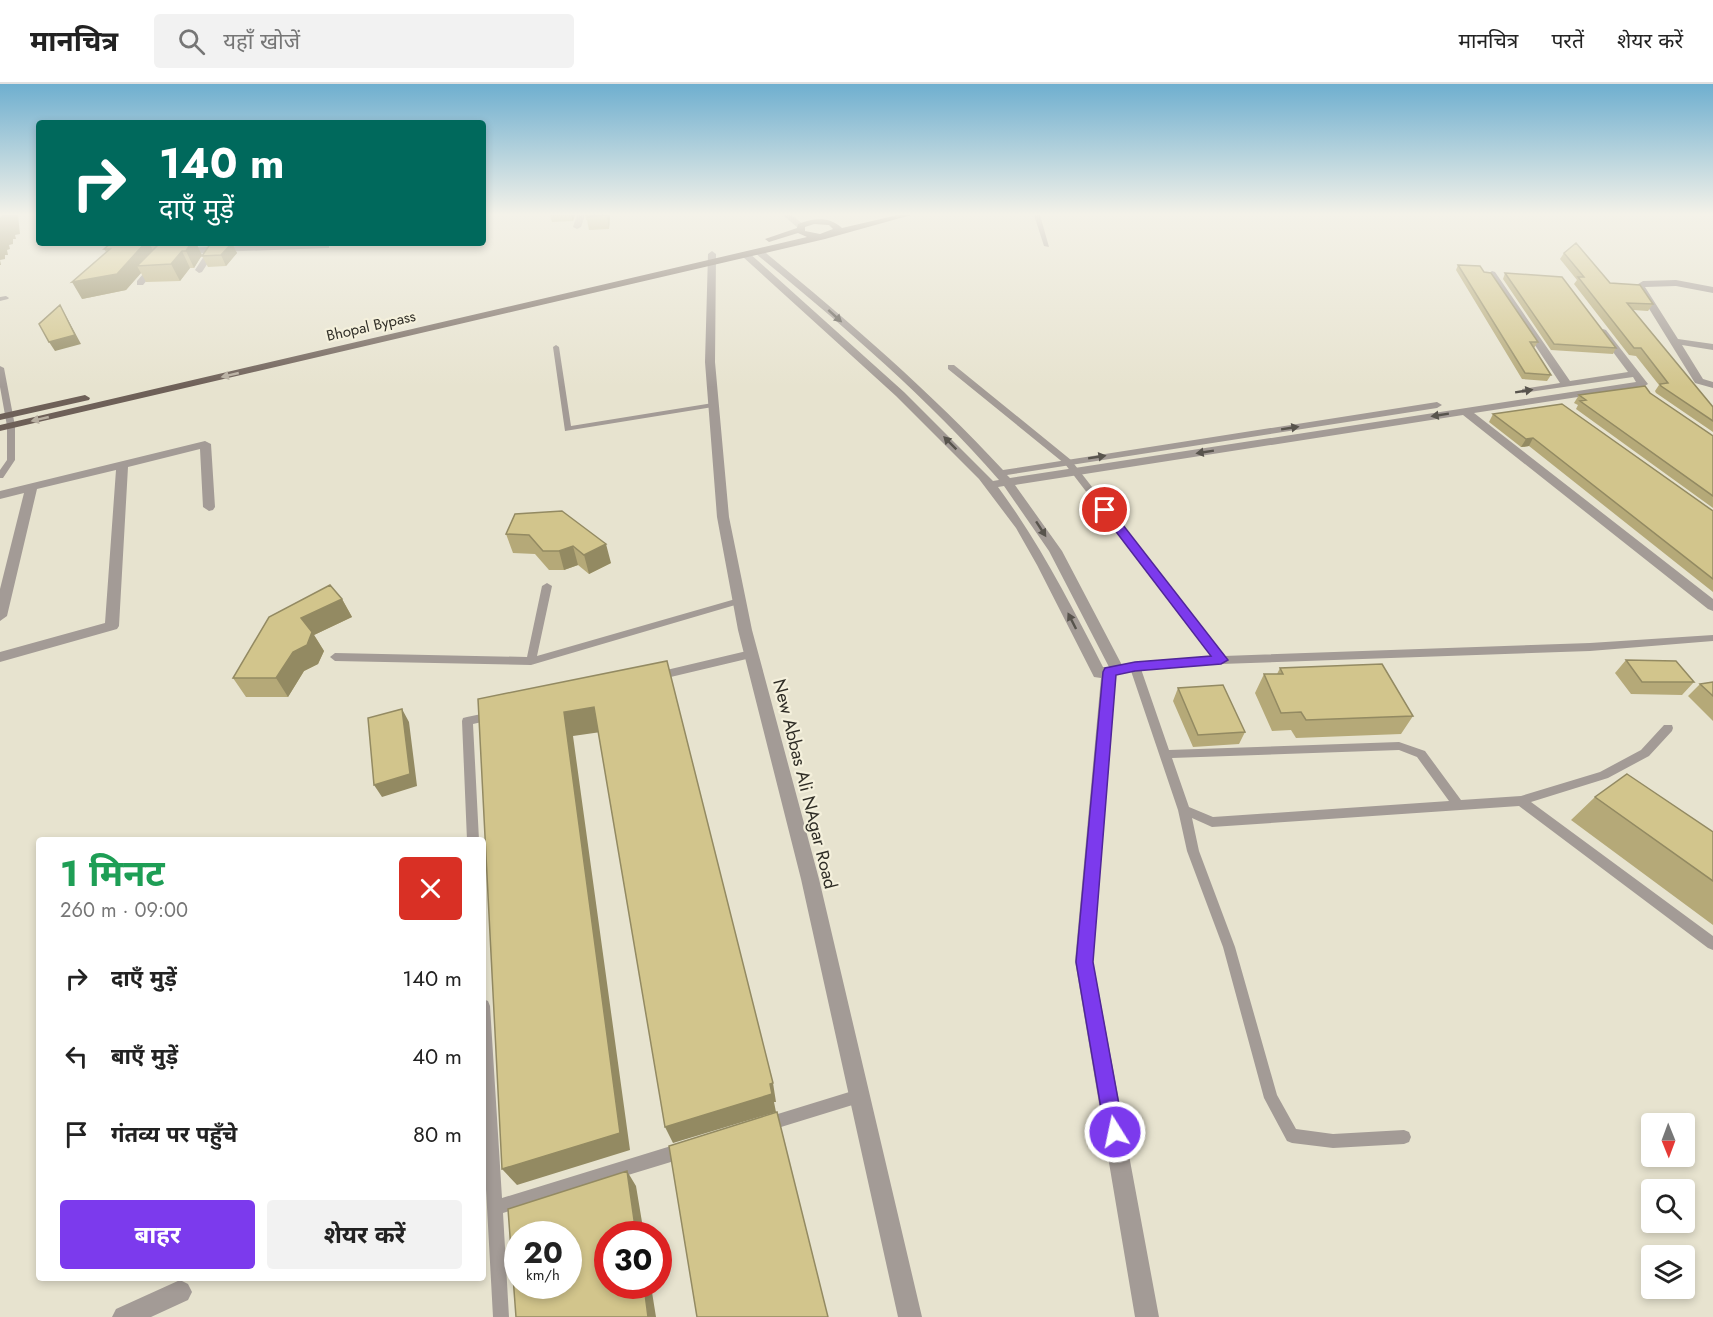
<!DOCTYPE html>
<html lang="hi">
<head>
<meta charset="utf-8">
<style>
  :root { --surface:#fff; --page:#f2f2f2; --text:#222; --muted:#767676; --line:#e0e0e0; --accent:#7c3aed }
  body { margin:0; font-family:Jost,"Noto Sans Devanagari",sans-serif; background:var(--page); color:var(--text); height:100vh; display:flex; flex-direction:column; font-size:22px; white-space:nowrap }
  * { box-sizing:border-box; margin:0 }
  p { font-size:20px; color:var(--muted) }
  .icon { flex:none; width:33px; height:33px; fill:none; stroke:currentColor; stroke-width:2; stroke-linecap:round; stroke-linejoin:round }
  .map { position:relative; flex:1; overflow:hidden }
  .drawer { position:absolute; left:36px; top:753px; width:450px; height:444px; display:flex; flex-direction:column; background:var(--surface); border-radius:6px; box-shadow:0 3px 9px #0003 }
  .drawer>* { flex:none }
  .guide { position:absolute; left:36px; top:36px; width:450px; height:126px; border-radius:6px; box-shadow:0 3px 9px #0003; background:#00695c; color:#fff; overflow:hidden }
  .needle { width:39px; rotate:179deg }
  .controls { position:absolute; left:1641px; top:1029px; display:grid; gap:12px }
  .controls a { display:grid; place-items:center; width:54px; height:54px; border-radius:6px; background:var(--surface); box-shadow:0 3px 9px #0003; font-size:30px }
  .speed { position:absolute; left:504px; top:1137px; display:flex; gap:12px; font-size:30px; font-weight:700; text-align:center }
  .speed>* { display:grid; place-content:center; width:78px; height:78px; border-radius:50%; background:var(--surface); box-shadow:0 3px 9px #0003; line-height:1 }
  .speed small { font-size:15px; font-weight:400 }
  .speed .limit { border:9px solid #d22; background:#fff; color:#111 }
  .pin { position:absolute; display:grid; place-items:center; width:51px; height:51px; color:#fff; margin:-26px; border:3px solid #fff; border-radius:50%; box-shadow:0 2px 6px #0007 }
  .me { position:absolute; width:66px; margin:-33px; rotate:350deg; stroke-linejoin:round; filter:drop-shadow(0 0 4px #0008) }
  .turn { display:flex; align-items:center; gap:21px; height:126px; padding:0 24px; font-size:27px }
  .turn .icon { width:78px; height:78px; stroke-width:2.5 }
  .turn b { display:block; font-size:42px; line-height:51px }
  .round { display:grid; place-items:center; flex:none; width:63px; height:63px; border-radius:6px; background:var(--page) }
  .headline { display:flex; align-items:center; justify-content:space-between; height:102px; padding:0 24px }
  h1 { font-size:36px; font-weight:700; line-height:45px; color:#1e9e55 }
  .primary-button { display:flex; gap:12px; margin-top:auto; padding:12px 24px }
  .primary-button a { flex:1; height:69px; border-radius:6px; background:var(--accent); color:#fff; font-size:24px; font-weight:700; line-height:69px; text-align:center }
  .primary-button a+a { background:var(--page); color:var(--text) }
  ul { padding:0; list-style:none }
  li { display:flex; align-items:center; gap:18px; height:78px; padding:0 24px }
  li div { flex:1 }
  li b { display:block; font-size:22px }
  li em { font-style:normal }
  header { display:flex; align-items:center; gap:36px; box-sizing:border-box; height:84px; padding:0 30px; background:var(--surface); border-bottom:2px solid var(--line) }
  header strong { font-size:28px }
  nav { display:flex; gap:33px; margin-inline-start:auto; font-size:21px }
  .search { width:420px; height:54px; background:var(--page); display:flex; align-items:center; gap:15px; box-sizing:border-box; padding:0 21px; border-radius:6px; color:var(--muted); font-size:22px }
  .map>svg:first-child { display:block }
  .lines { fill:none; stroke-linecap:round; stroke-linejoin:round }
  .service { fill:#a39b96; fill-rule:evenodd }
  .minor { fill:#a39b96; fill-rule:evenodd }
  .tertiary { fill:#a39b96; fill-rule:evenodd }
  .primary { fill:#6e6058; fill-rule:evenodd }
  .wall { fill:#b5a978 }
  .shaded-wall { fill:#938a62 }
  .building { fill:#d2c58c; stroke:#938a62; stroke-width:1.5; fill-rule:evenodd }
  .oneway { fill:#58544d }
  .oneway2 { fill:#b8afa1 }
  .route { fill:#7c3aed; stroke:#51269a; stroke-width:1.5 }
  .labels { text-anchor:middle; stroke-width:4.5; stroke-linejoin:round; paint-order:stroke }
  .far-street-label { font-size:15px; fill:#2f2d26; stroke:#f4f0dc }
  .street-label { font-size:18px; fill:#2f2d26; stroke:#f4f0dc }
</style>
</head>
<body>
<header>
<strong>मानचित्र</strong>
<div class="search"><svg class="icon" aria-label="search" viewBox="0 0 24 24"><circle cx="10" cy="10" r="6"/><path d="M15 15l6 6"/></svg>यहाँ खोजें</div>
<nav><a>मानचित्र</a><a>परतें</a><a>शेयर करें</a></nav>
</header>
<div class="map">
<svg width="1713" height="1233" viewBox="0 0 1713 1233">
  <rect width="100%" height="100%" fill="#e7e3cf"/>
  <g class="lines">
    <path class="service" d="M1034,131H1040L1049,163L1044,162Z
      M6,212L9,214L8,215L0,217V213Z
      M556,261L559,263L571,342L713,319L717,321L713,323L565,347L553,263Z
      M948,281H954L1071,376L1224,572L1590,559L1713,551V557L1590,567L1221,580L1141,585L1169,666L1399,658L1425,667L1461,716L1521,712L1600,688L1641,666L1664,641H1672L1673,644L1672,647L1649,672L1608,694L1531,718L1713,852V866L1708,864L1519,722L1212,743L1192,734L1199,767L1235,863L1277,1011L1296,1045L1333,1050L1404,1046L1409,1048L1411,1053L1409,1058L1404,1060L1333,1064L1292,1059L1287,1057L1264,1014L1223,863L1187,767L1178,726L1131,587L1110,592L1105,588L1106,585L1135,578L1213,573L1065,380L948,285ZM1399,666L1417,673L1449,717L1213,733L1189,723L1172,674Z
      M0,282L4,284L15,342V376L3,394H0V386L7,376V342L0,303Z
      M547,499L552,502L537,572L739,514L744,517L742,519L531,581L335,577L330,573L335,569L527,573L542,502Z
      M751,566L756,570L755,573L658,596L653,592L658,588Z
      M491,628L495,629L496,632L495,635L473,640L479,756H467L462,637L463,634L467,633Z
      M483,915L488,917L490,922L502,1114L684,1058L689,1061L692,1066L689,1071L684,1074L503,1129L509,1233H493L483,1050Z
      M859,1005L864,1007L866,1012L864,1017L859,1019L768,1047L763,1045L761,1040L763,1035L768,1033Z"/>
    <path class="minor" d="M577,131H585L581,143L577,145L573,143Z
      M326,159L329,160V164L215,168L202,188L199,189L195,186L206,169L179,170L175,167L179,164Z
      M755,165H761C845,234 929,306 1003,386L1437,318L1442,321L1437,324L1007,391L1010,394L1636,298L1633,293L1522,309V305L1560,299L1488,190L1492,187L1495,188L1570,297L1628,288L1598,248L1603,245L1606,246L1648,300L1643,303L1474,329L1713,515V527L1708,525L1463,331L1015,401L1062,467L1124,585L1122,589L1116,590L1093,877L1159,1233H1135L1075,877L1101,594L1094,593L1037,481L1016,444L979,395L896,312L742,172V168H748L904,308L993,397L999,396C926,312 840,239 755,169ZM1004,402L1049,467L1109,583H1103C1071,521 1040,460 998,403Z
      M712,167L716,170L715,278L729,433L752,546L819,795L922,1233H898L801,795L738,546L717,433L705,278L708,170Z
      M154,177L161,179L143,201H137V197Z
      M1676,196L1713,203V209L1676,202L1645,203L1678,255L1713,260V266L1682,261L1703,295L1713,298V304L1695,299L1635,202L1643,197Z
      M205,357L211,360L215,423L213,426L209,427L203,423L200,365L128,383L119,542L117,545L0,578V568L105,539L116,386L37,405L7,532L0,537V505L24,409L0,415V407Z
      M180,1196L188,1200L192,1208L188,1216L151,1233H112L116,1225Z"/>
    <path class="tertiary" d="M783,131H792L805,142L798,144Z"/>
    <path class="primary" d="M898,131H911L825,155L0,347V341L807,153L798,149L769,158L765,155L797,144L798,140C814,134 829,132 842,144ZM814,140L829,141L833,145L820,150L805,147V143Z
      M85,311L90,314L89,316L0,336V330Z"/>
  </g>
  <path class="wall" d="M550,131H575L573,137L552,138Z
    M585,131H610L609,145L589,146L587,136H586Z
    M111,159H261L232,160L237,169L226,182L208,183L202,172L210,161H197L202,171L194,184H190L180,197L146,198L141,189L126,206L82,215L106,168L104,165Z
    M1564,169L1610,199L1653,220L1648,227L1633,226L1713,323V348L1656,309L1655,307L1659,301L1636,272L1629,271L1574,200L1577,196L1560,175Z
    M1458,181L1484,188L1538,258L1534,264L1551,291L1547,297L1522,295L1456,186Z
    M1505,189L1616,264L1613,270L1551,266L1503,195Z
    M1650,309L1713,352V424L1576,325L1578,321L1574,319L1579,311Z
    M1493,330L1713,427V508L1529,362L1521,363L1489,338Z
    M515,430L611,479L589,490L578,481L564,486H549L535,470L513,469L506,450Z
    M342,515L352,533L314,551L324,567L318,580L304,587L288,613H246L233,594Z
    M1626,576L1694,598L1682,611L1631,610L1615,589Z
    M1280,584L1413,632L1401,650L1296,654L1291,646L1272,647L1255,609L1264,590H1277Z
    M1713,598V637L1688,612L1700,600Z
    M1178,604L1245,648L1239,660L1193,663L1173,617Z
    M1595,713L1713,748V841L1571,736Z"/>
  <path class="shaded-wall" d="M2,131H18L20,150L15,151L16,155H13V160L9,161L10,165L7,166L8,171H5V175L0,176L1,181H0V134Z
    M571,131H575L573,137Z
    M607,131H610L609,145Z
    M145,159H149L156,172L137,182L141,189L126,206L82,215L72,198Z
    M191,159H196L202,171L194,184L186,167Z
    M232,159L237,169L226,182L221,171Z
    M182,167L190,184L180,197L171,180Z
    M60,221L81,260L55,267L49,258Z
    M1533,354L1529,362L1521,363L1526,355Z
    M606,460L611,479L589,490L584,471Z
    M573,462L578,481L564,486L559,467Z
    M342,515L352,533L314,551L324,567L318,580L304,587L288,613L276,594L301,534Z
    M594,623L601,648L573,652L630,1066L517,1101L502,1085L564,628Z
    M402,625L409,638L417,702L382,713L374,701Z
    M773,999L776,1018H774L776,1028L673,1059L665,1043Z
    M627,1087L636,1102L644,1150H636Z
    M644,1202H651L656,1233H648Z"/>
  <path class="building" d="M587,131H607L587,133Z
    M111,159H145L117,190L72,198L110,165H104Z
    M160,159H191L186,167H182L171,180L137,182Z
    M211,159H232L221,171L202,172Z
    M1576,159L1610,199L1640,201L1653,220L1627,219L1713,323V337L1661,302L1660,300L1668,299L1641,264H1634L1578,193H1584L1564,169Z
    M1458,181L1480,182L1484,188L1491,189L1538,258H1530L1551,291L1525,289Z
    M1505,189L1562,193L1616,264L1554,260Z
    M60,221L75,251L49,258L39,240Z
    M1645,302L1650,309L1713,352V412L1580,317L1586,316L1579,311Z
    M1562,320L1713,427V495L1533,354L1526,355L1493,330Z
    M562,427L606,460L584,471L573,462L559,467H543L529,451L506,450L515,430Z
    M330,501L342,515L301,534L312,548L307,561L293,568L276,594H233L269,533Z
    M1626,576L1676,577L1694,598H1642Z
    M667,577L773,999L770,1000L772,1010L665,1043L594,623L564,628L620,1049L502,1085L478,615Z
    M1382,580L1413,632L1306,636L1301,628L1281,629L1264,590H1283L1280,584Z
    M1713,598V612L1700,600Z
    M1223,601L1245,648L1198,651L1178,604Z
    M402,625L410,690L374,701L368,634Z
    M1627,690L1713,748V797L1595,713Z
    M777,1028L828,1233H697L669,1062Z
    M627,1087L636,1150H608V1202H644L648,1233H516L508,1125ZM518,1150H568V1202H518Z"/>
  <defs><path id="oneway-solid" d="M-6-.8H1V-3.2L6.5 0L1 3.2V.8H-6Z" transform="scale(1.5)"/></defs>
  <g class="oneway">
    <use href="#oneway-solid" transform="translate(835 232) rotate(42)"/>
    <use href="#oneway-solid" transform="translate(1524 307) rotate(-9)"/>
    <use href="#oneway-solid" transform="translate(1440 331) rotate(171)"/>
    <use href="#oneway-solid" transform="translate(1290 344) rotate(-9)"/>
    <use href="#oneway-solid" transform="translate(950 359) rotate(-135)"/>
    <use href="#oneway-solid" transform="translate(1205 368) rotate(171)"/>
    <use href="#oneway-solid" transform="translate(1097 373) rotate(-9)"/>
    <use href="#oneway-solid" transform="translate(1041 445) rotate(57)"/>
    <use href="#oneway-solid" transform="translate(1072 537) rotate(-117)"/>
  </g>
  <g class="oneway2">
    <use href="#oneway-solid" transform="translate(230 291) rotate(167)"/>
    <use href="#oneway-solid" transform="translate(40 335) rotate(167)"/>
  </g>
  <linearGradient id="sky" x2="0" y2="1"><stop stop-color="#6fafcf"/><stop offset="0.43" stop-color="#f4f2e9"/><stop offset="1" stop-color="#f4f2e9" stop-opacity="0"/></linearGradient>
  <rect width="1713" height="303" fill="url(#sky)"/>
  <path class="route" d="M1105,422L1109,423L1228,576L1221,580L1135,587L1116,591L1093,878L1124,1048L1122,1054L1115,1057L1108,1054L1105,1048L1076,878L1103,588L1105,584L1135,578L1211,572L1101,428L1099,426Z"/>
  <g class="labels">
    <g class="far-street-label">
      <text transform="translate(371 242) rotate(-13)" y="5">Bhopal Bypass</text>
    </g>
    <g class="street-label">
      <text transform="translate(805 700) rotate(76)" y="6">New Abbas Ali NAgar Road</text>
    </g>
  </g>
</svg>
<div class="controls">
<a><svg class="needle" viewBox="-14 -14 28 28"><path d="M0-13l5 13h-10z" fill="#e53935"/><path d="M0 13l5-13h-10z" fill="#767676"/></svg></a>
<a><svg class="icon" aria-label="search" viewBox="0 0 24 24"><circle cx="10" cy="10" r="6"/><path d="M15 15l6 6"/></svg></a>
<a><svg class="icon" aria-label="layers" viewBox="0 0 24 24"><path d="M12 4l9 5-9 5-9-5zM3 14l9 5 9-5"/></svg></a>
</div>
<div class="speed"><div>20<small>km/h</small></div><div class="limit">30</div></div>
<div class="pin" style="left:1105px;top:426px;background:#d93025"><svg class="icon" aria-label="arrive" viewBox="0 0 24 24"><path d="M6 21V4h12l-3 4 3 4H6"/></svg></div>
<svg class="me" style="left:1115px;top:1048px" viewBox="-20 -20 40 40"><circle r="17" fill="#7c3aed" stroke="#fff" stroke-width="3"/><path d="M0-11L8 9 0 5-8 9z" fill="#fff"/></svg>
<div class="guide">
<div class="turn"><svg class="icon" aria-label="right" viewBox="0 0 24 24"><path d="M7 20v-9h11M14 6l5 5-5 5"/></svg><div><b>140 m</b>दाएँ मुड़ें</div></div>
</div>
<section class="drawer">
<div class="headline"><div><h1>1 मिनट</h1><p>260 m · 09:00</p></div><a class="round" style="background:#d93025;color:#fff"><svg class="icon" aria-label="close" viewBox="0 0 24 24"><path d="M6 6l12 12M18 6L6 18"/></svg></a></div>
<ul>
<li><svg class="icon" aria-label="right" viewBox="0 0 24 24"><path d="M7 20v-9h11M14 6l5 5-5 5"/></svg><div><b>दाएँ मुड़ें</b></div><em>140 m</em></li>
<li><svg class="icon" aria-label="left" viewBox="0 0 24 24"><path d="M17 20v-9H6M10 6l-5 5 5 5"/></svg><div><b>बाएँ मुड़ें</b></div><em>40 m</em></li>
<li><svg class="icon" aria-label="arrive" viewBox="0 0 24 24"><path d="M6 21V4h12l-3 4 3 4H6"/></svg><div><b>गंतव्य पर पहुँचे</b></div><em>80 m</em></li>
</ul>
<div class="primary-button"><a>बाहर</a><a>शेयर करें</a></div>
</section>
</div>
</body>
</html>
